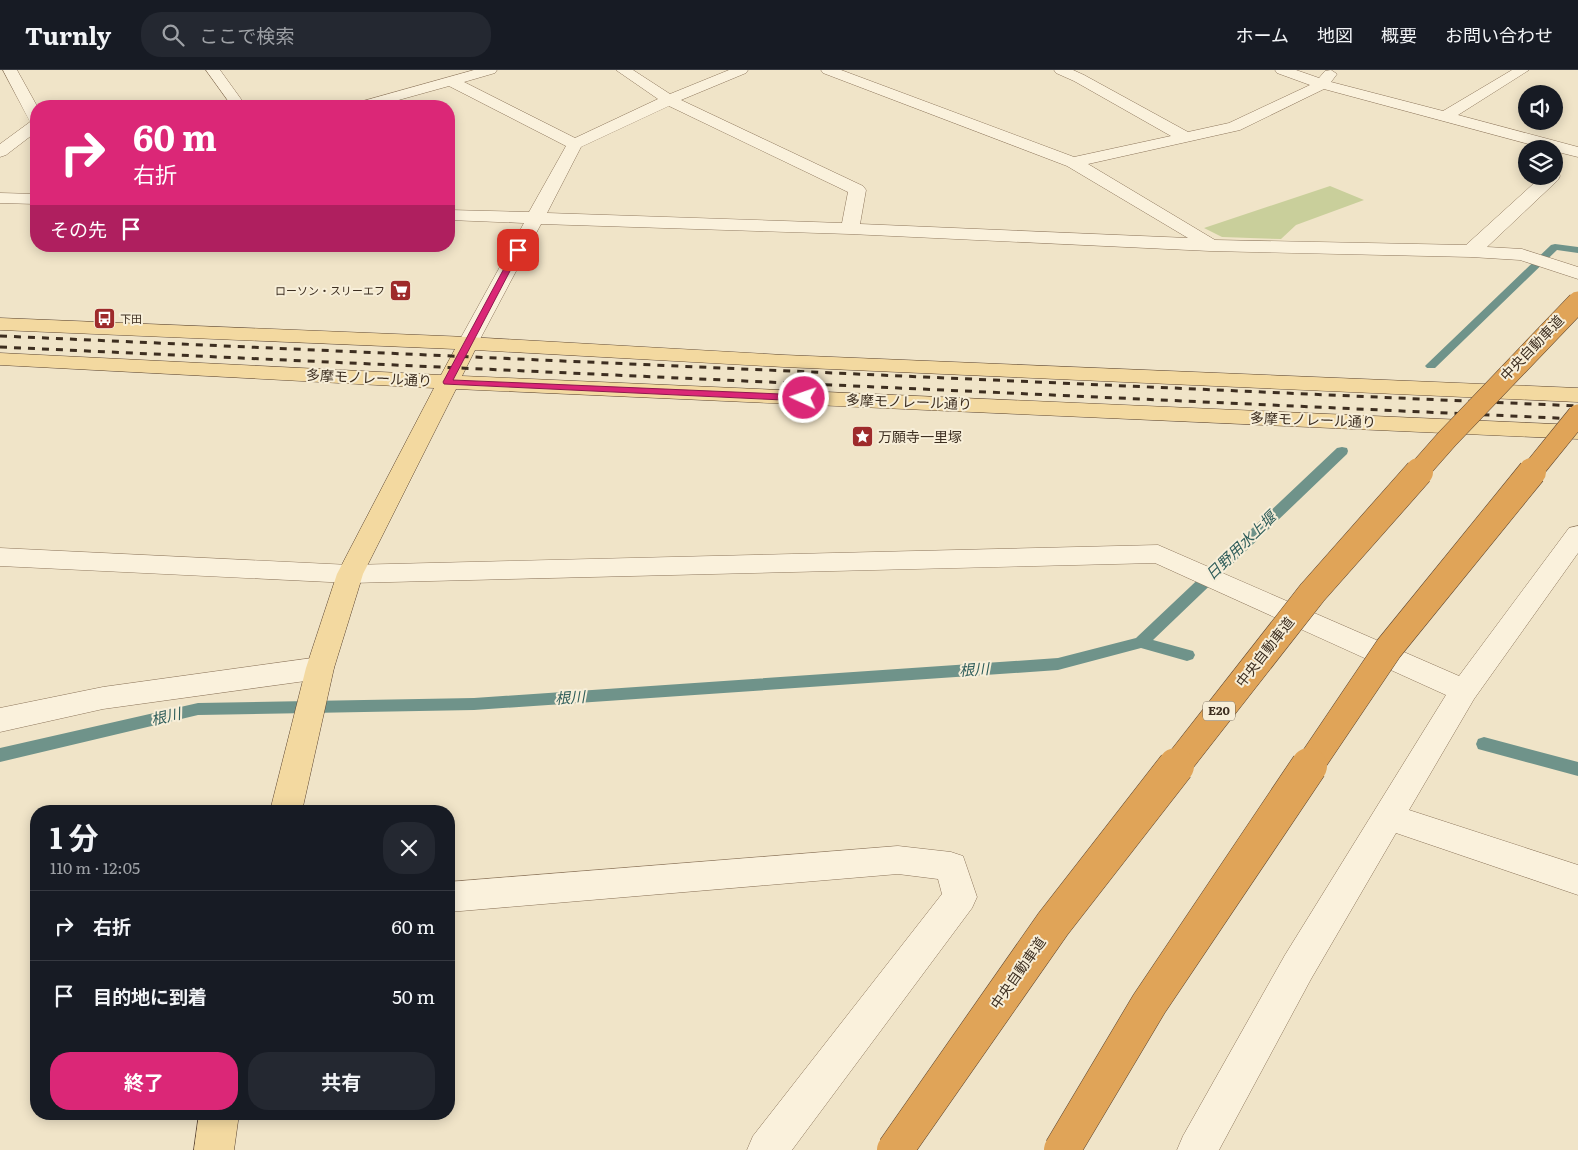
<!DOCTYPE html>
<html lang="ja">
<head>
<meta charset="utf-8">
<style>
  :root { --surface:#171b24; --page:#242831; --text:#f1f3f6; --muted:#9ea1a6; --line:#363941; --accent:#db2777 }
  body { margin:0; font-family:Literata,"Noto Sans JP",serif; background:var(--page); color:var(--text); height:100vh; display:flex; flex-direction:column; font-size:19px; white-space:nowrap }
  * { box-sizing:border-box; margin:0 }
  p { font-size:16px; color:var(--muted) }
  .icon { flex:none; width:28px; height:28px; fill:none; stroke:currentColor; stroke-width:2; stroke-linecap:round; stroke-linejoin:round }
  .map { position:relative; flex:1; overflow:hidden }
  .sheet { position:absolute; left:30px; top:735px; width:425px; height:315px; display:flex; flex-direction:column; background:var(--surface); border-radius:20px; box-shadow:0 2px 12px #0003 }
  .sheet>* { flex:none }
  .hud { position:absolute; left:30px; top:30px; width:425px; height:152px; border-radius:20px; box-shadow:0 2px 12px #0003; background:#db2777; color:#fff; overflow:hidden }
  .buttons { position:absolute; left:1518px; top:15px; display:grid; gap:10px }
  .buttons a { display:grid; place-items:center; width:45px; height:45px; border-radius:50%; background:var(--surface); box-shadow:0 2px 12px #0003; font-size:25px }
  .pin { position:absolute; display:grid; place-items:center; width:42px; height:42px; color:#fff; margin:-21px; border-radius:10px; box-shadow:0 2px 8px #0006 }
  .me { position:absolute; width:55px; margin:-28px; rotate:273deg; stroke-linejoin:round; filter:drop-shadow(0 0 4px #0008) }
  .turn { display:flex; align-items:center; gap:18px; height:105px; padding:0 20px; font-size:22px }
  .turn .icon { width:65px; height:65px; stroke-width:2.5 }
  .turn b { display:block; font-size:35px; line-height:42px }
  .then { display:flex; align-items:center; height:48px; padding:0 20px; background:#0003; gap:10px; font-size:19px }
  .round { display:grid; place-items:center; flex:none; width:52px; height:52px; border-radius:20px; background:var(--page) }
  .overview { display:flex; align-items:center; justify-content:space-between; height:85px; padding:0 20px }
  h1 { font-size:30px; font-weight:700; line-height:38px }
  .primary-button { display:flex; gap:10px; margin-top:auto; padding:10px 20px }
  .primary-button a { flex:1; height:58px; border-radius:20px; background:var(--accent); color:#fff; font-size:20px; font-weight:700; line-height:58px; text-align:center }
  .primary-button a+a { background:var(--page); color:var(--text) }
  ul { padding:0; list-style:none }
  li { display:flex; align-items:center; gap:15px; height:70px; padding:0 20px; border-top:1px solid var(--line) }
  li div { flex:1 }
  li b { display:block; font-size:19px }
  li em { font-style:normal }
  header { display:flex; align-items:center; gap:30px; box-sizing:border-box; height:70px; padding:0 25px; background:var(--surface); border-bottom:1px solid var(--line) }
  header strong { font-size:24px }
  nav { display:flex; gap:28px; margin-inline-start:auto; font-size:18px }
  .search { width:350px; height:45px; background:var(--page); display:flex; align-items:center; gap:12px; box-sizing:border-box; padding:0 18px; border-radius:20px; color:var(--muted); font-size:19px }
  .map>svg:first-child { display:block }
  .green { fill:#c9cf9b }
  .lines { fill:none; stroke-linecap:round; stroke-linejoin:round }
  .stream { fill:#6f938a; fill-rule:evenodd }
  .minor-casing { stroke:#8d765c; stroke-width:1 }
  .major-casing { stroke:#5b4430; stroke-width:1 }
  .minor { fill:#faf1dc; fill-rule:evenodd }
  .major { fill:#f3d9a0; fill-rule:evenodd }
  .rail { stroke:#3d2e20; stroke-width:3; stroke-dasharray:7 7; stroke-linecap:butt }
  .highway-bridge-far2-casing { stroke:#5b4430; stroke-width:22; stroke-linecap:butt }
  .highway-bridge-far1-casing { stroke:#5b4430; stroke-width:29; stroke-linecap:butt }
  .highway-bridge-casing { stroke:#5b4430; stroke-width:37; stroke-linecap:butt }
  .highway-bridge-far2 { stroke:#e0a458; stroke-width:21 }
  .highway-bridge-far1 { stroke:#e0a458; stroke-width:28 }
  .highway-bridge { stroke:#e0a458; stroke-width:36 }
  .route { fill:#db2777; stroke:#8e194d }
  .labels { text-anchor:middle; stroke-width:4; stroke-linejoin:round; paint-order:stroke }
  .far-poi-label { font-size:11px; fill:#3d2e20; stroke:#f7eed8; text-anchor:end }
  .shield { fill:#f7eed8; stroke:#756857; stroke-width:1 }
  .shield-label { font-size:12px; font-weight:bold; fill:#3d2e20 }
  .street-label { font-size:14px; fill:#3d2e20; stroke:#f7eed8 }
  .poi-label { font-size:14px; fill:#3d2e20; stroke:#f7eed8; text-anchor:start }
  .water-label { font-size:15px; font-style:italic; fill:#2f5d5a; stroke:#f7eed8 }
</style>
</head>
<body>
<header>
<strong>Turnly</strong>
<div class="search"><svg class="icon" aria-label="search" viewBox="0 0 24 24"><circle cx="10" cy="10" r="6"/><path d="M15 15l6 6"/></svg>ここで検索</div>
<nav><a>ホーム</a><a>地図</a><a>概要</a><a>お問い合わせ</a></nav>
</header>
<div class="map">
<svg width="1578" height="1080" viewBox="0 0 1578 1080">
  <rect width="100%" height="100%" fill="#f0e4c8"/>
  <path class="green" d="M1330,116L1364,130L1296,155L1281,169L1222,167L1204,158Z"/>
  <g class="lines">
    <path class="stream" d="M1555,174L1578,177V183L1557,180L1435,298H1427L1425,296L1427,294L1551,175Z
      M1342,377L1347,378L1348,381L1347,384L1153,570L1193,581L1195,585L1193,589L1187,591L1141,578L1058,600L474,640L198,645L0,692V678L198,633L474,628L1058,588L1136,568L1337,378Z
      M1484,667L1578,692V706L1478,679L1476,674L1478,669Z"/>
    <defs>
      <path id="minor" d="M3,0H17L37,36L36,62L6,85L0,87V74L30,52Z
        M206,0H220L246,36H232Z
        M474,0H497L495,3L464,12L575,68L658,29L616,0H633L670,24L729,0H748L746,3L681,30L863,116L866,120L860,154L1188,168L1067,96L823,3L821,0H841L1074,87L1171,66L1074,11L1056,3L1054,0H1073L1084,5L1188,62L1229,53L1310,15L1277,3L1275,0H1296L1319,8L1325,1L1331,0L1337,4L1331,12L1443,41L1512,0H1529L1458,45L1578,77V87L1554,81V79H1547L1324,19L1240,60L1088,94L1215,170L1466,175L1542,106H1554V101L1558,102L1560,106L1558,110L1487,177L1522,179L1578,197V209L1520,190L1471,187L1210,181L850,164L541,154L478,273L475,277L468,279L461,277L458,273L524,153L449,150V140L529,142L566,76L449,16L377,36H353L356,33ZM669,36L848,122L842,153L547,143L581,77Z
        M0,123L36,124V134L0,133Z
        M1578,456V483L1474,629L1409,740L1578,795V825L1396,763L1311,909L1219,1080H1177L1183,1066L1285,885L1446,625L1155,493L350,513L0,496V478L350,495L1158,475L1459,606L1569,458Z
        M320,587L330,591L334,598L330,605L320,609L103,639L0,662V638L103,617Z
        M898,776L951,782L963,786L977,827L972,838L792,1080H747L753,1066L942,824L938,809L898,804L449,842V812Z"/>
      <path id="major" d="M0,248L468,267L784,285L1578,318V332L784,297L475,280L462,306L1578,355V369L456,319L363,504L334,598L302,741H270L306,598L337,504L434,318L0,295V283L441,305L455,279L0,260Z
        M199,1044H239L234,1080H194Z"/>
    </defs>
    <use href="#minor" class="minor-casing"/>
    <use href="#major" class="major-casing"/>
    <use href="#minor" class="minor"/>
    <use href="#major" class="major"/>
    <path class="rail" d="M0,266L1578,336
      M0,277L1578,349"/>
    <defs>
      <path id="highway-bridge-far2" d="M1417,403L1447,369L1578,232
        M1531,403L1578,345"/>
      <path id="highway-bridge-far1" d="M1175,698L1312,523L1419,402
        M1308,698L1389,578L1532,402"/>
      <path id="highway-bridge" d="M895,1080L1053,854L1176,696
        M1062,1080L1149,934L1309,696"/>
    </defs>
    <use href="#highway-bridge-far2" class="highway-bridge-far2-casing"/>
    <use href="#highway-bridge-far1" class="highway-bridge-far1-casing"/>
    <use href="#highway-bridge" class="highway-bridge-casing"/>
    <use href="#highway-bridge-far2" class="highway-bridge-far2"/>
    <use href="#highway-bridge-far1" class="highway-bridge-far1"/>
    <use href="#highway-bridge" class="highway-bridge"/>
  </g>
  <path class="route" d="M515,178L521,180L453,310L804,325L809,328L804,331L444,314L443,312Z"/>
  <defs>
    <symbol id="supermarket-square" viewBox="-11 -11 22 22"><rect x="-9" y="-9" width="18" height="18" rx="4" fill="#9e2a2b" stroke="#f7eed8"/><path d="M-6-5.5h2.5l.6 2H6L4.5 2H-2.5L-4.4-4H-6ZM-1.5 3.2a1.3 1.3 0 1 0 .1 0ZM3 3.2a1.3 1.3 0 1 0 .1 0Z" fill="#fff"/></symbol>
    <symbol id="bus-square" viewBox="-11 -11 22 22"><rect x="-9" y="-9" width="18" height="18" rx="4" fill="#9e2a2b" stroke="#f7eed8"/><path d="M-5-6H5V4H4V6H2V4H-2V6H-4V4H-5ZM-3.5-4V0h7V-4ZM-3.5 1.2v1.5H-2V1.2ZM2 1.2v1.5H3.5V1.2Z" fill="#fff"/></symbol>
    <symbol id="sight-square" viewBox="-11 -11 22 22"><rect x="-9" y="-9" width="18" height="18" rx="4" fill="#9e2a2b" stroke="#f7eed8"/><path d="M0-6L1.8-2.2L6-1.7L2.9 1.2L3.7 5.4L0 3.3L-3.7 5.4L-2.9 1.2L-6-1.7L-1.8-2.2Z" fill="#fff"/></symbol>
  </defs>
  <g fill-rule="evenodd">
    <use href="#supermarket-square" x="388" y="208" width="25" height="25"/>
    <use href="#bus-square" x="92" y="236" width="25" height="25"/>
    <use href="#sight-square" x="850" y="354" width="25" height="25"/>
  </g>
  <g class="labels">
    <g class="far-poi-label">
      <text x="385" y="225">ローソン・スリーエフ</text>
      <text x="120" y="253" text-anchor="start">下田</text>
    </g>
    <rect class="shield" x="1203" y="631.5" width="32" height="19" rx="4"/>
    <g class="shield-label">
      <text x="1219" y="645">E20</text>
    </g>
    <g class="street-label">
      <text transform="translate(1532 278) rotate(-46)" y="5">中央自動車道</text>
      <text transform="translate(369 308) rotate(3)" y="5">多摩モノレール通り</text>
      <text transform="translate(909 332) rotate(2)" y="5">多摩モノレール通り</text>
      <text transform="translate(1313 350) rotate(2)" y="5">多摩モノレール通り</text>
      <text transform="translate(1265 582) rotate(-52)" y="5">中央自動車道</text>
      <text transform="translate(1018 903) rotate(-55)" y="5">中央自動車道</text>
    </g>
    <g class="poi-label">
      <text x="878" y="372">万願寺一里塚</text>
    </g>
    <g class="water-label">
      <text transform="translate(1241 476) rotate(-44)" y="5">日野用水上堰</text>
      <text transform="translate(974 600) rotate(-4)" y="5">根川</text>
      <text transform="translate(570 628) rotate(-4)" y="5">根川</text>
      <text transform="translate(166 647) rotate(-13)" y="5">根川</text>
    </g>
  </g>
</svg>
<div class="buttons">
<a><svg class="icon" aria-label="sound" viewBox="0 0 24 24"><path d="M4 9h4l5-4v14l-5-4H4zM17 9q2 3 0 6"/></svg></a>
<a><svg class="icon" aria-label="layers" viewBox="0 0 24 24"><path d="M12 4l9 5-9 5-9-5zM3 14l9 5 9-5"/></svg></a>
</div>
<div class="pin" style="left:518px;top:180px;background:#d93025"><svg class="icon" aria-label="arrive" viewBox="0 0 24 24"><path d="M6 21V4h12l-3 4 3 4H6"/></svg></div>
<svg class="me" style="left:804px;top:328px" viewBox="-20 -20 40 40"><circle r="17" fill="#db2777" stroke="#fff" stroke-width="3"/><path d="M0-11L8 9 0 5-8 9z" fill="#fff"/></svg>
<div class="hud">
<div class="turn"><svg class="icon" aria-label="right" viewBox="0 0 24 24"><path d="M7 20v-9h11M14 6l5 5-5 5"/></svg><div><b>60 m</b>右折</div></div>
<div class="then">その先<svg class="icon" aria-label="arrive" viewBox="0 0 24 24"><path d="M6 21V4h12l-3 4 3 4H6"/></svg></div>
</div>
<section class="sheet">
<div class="overview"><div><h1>1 分</h1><p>110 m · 12:05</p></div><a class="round"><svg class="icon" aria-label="close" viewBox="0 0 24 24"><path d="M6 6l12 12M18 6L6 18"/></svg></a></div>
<ul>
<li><svg class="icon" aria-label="right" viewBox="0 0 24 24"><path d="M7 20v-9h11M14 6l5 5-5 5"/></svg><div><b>右折</b></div><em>60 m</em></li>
<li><svg class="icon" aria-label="arrive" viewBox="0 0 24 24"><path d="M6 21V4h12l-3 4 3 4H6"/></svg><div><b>目的地に到着</b></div><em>50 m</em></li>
</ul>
<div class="primary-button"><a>終了</a><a>共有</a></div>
</section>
</div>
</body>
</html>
